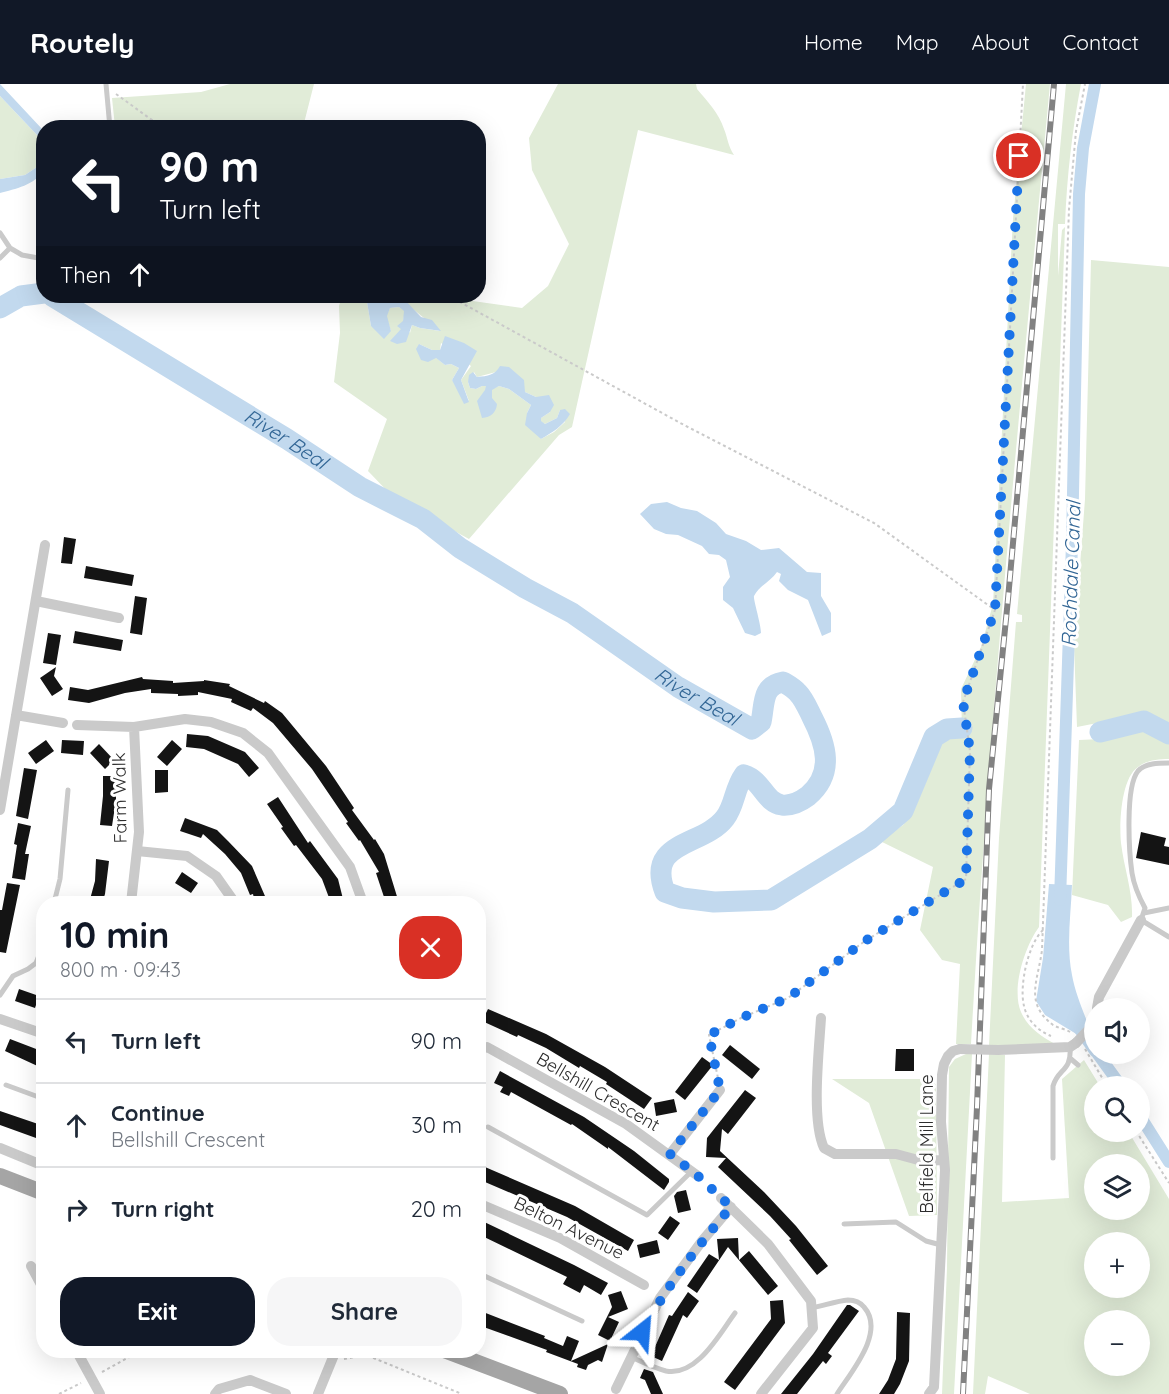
<!DOCTYPE html>
<html lang="en">
<head>
<meta charset="utf-8">
<style>
  :root { --surface:#fff; --page:#f6f6f7; --text:#1f2937; --muted:#747a83; --line:#e0e1e3; --accent:#111827 }
  body { margin:0; font-family:Quicksand,sans-serif; background:var(--page); color:var(--text); height:100vh; display:flex; flex-direction:column; font-size:22px; white-space:nowrap }
  * { box-sizing:border-box; margin:0 }
  p { font-size:20px; color:var(--muted) }
  .icon { flex:none; width:33px; height:33px; fill:none; stroke:currentColor; stroke-width:2; stroke-linecap:round; stroke-linejoin:round }
  .map { position:relative; flex:1; overflow:hidden }
  .side { position:absolute; left:36px; top:812px; width:450px; height:462px; display:flex; flex-direction:column; background:var(--surface); border-radius:24px; box-shadow:0 6px 24px #0002 }
  .side>* { flex:none }
  .top-card { position:absolute; left:36px; top:36px; width:450px; height:183px; border-radius:24px; box-shadow:0 6px 24px #0002; background:#111827; color:#fff; overflow:hidden }
  .buttons { position:absolute; left:1084px; top:914px; display:grid; gap:12px }
  .buttons a { display:grid; place-items:center; width:66px; height:66px; border-radius:50%; background:var(--surface); box-shadow:0 6px 24px #0002; font-size:30px }
  .pin { position:absolute; display:grid; place-items:center; width:51px; height:51px; color:#fff; margin:-26px; border:3px solid #fff; border-radius:50%; box-shadow:0 2px 6px #0007 }
  .me { position:absolute; width:66px; margin:-33px; rotate:28deg; stroke-linejoin:round; filter:drop-shadow(0 0 4px #0008) }
  .turn { display:flex; align-items:center; gap:21px; height:126px; padding:0 24px; font-size:27px }
  .turn .icon { width:78px; height:78px; stroke-width:2.5 }
  .turn b { display:block; font-size:42px; line-height:51px }
  .then { display:flex; align-items:center; height:57px; padding:0 24px; background:#0003; gap:12px; font-size:22px }
  .round { display:grid; place-items:center; flex:none; width:63px; height:63px; border-radius:24px; background:var(--page) }
  .headline { display:flex; align-items:center; justify-content:space-between; height:102px; padding:0 24px }
  h1 { font-size:36px; font-weight:700; line-height:45px; color:var(--accent) }
  .cta { display:flex; gap:12px; margin-top:auto; padding:12px 24px }
  .cta a { flex:1; height:69px; border-radius:24px; background:var(--accent); color:#fff; font-size:24px; font-weight:700; line-height:69px; text-align:center }
  .cta a+a { background:var(--page); color:var(--text) }
  ul { padding:0; list-style:none }
  li { display:flex; align-items:center; gap:18px; height:84px; padding:0 24px; border-top:2px solid var(--line) }
  li div { flex:1 }
  li b { display:block; font-size:22px }
  li em { font-style:normal }
  header { display:flex; align-items:center; gap:36px; box-sizing:border-box; height:84px; padding:0 30px; background:var(--accent); color:#fff }
  header strong { font-size:28px }
  nav { display:flex; gap:33px; margin-inline-start:auto; font-size:21px }
  .map>svg:first-child { display:block }
  .green { fill:#e1ecd8; fill-rule:evenodd }
  .water { fill:#c2d9ee }
  .lines { fill:none; stroke-linecap:round; stroke-linejoin:round }
  .canal { stroke:#c2d9ee; stroke-width:12 }
  .river { stroke:#c2d9ee; stroke-width:21 }
  .building { fill:#141414 }
  .path { stroke:#cacaca; stroke-width:2; stroke-dasharray:3 3; stroke-linecap:butt }
  .service { stroke:#cacaca; stroke-width:5 }
  .minor { stroke:#cacaca; stroke-width:10 }
  .primary { stroke:#a5a5a5; stroke-width:16 }
  .rail-casing { stroke:#828282; stroke-width:6 }
  .rail { stroke:#fff; stroke-width:4; stroke-dasharray:11; stroke-linecap:butt }
  .minor-bridge { stroke:#cacaca; stroke-width:10 }
  .route { stroke:#1a73e8; stroke-width:10; stroke-dasharray:0 18 }
  .labels { text-anchor:middle; stroke-width:6; stroke-linejoin:round; paint-order:stroke }
  .street-label { font-size:18px; fill:#2d2d2d; stroke:#fff }
  .water-label { font-size:20px; font-style:italic; fill:#336796; stroke:#fff }
</style>
</head>
<body>
<header>
<strong>Routely</strong>
<nav><a>Home</a><a>Map</a><a>About</a><a>Contact</a></nav>
</header>
<div class="map">
<svg width="1169" height="1310" viewBox="0 0 1169 1310">
  <rect width="100%" height="100%" fill="#fff"/>
  <path class="green" d="M230,0H314L303,43H115L112,14L201,8Z
    M558,0H696L697,5C707,17 719,29 724,45C728,55 728,62 734,71L638,46L572,343L559,351L469,455L394,414L368,387L387,335L334,298L340,249L339,222L342,212H366L371,242L391,247L386,232L390,224L399,223L405,227L403,237L410,249L412,241L420,244L440,247L397,212H437L522,224L548,202L569,160L532,86L529,54ZM441,259L471,282L461,296L469,317L452,296L459,284L451,280L445,281L419,260L432,266H440ZM474,288L477,293L496,288L525,308L536,313L550,328L541,334L540,337L545,340L557,334L560,326L565,338L554,348L541,355L527,329L531,321L509,305L499,302L492,305V314L486,305V302H482L476,305L470,304L468,298Z
    M1026,0H1050C1020,320 989,639 971,960H956L960,880L942,876L920,846L933,783L880,757L903,741L915,724L930,688L938,658L943,651L962,648L961,605L981,563L993,520L1013,135Z
    M1066,0H1081C1072,47 1067,92 1065,140H1058V192L1062,146L1065,143L1039,843C1025,862 1011,905 1021,928C1028,944 1041,952 1055,960L989,962L999,754L1016,538H1022V531L1017,530Z
    M0,12L38,52L43,64L37,83L25,91L0,95Z
    M1091,176L1169,183V645L1143,630L1077,643L1074,561L1085,415Z
    M1145,644L1169,657V675C1158,675 1147,676 1138,683C1121,694 1119,740 1121,759C1124,784 1133,808 1132,833L1121,838L1108,821L1072,811L1079,656L1101,655Z
    M966,970H972L954,1310H942L947,1184L949,983L955,975Z
    M989,970L1005,971L1002,1118L1069,1114L1062,995L1084,976L1100,1002H1095V1047H1128L1169,1115V1310H1030L988,1292L985,1310H973ZM1095,1080H1140V1125H1095ZM1095,1158H1140V1203H1095ZM1095,1236H1140V1281H1095Z
    M832,995H932L936,1001L937,1131L909,1132L869,1019Z"/>
  <path class="water" d="M0,0L43,46L44,86C35,101 15,105 0,109V95L25,91L37,83L43,64L38,52L0,12Z
    M366,212H397L405,216L421,233L432,236L441,247L420,244L412,241L406,258L397,260L390,257L401,245L397,242L403,237L404,227L399,223L390,224L387,232L391,247L384,255L371,242Z
    M445,252L464,259L477,267L461,296L469,318L464,320L452,296L459,284L451,280L445,281L436,274L428,278L421,276L416,265L419,260L432,266H440Z
    M500,282L509,283L524,296L525,308L536,313L549,311L554,321L550,328L541,334V337L545,340L557,334L560,326L565,325L570,330C563,342 553,348 541,355L525,341L527,329L531,321L509,305L499,302L492,306V314L497,320C496,329 491,333 482,334L477,317L485,306L486,302H482L476,305L470,304L468,298L469,291L473,288L477,293C488,292 495,291 500,282Z
    M667,418L681,424L697,427L716,439L726,450L746,457L761,466L779,464L807,488L821,489V512L831,529V548L822,552L808,516L788,506L779,497L781,490L777,488C771,497 759,502 754,512C753,515 761,540 761,549L755,552L745,549L733,524L723,516V503L730,493L726,476L719,471L709,470L702,462L678,451L666,450L654,445L640,430L651,420Z
    M1049,800L1072,801C1071,830 1066,861 1072,891C1075,908 1082,924 1088,940L1078,951L1045,931L1036,917L1043,874Z"/>
  <g class="lines">
    <path class="canal" d="M1060,816L1072,459L1079,110L1083,64L1095,0
      M1079,944L1095,967
      M1097,969L1121,1002
      M1140,1032L1169,1078"/>
    <g class="river">
      <path id="s1" d="M52,212L287,355L360,403L423,435L460,464L525,504L572,529L678,603L752,645L761,638C765,620 761,602 783,598C788,601 794,604 798,609C804,615 808,625 812,633C826,660 835,689 808,712C800,718 792,722 782,721C764,718 763,697 744,691C734,705 735,721 725,734C703,763 645,756 665,808L682,814L714,818L771,816L870,755L903,727L934,653L947,645L962,644"/>
      <path d="M0,224L21,212L44,209"/>
      <path d="M1100,648L1144,637L1169,650"/>
    </g>
  </g>
  <path class="building" d="M64,453L76,455L72,480L61,479Z
    M86,482L134,491L132,502L84,494Z
    M135,512L147,514L142,551L130,549Z
    M75,547L123,556L121,567L73,559Z
    M48,549L61,551L56,581L43,579Z
    M56,583L54,592L63,605L52,612L40,594Z
    M142,593L143,595L173,597V599L204,597V596L230,600L229,602L264,619L265,617L282,629L326,682L354,724L352,726L374,756L375,755L384,770L399,819H386L376,789L379,788L360,756L359,757L346,739L348,738L312,685L273,639L253,624L251,627L231,618L232,615L198,608V611L178,612V610L151,609V605L125,609L89,619L68,616L70,603L88,606Z
    M187,650L208,652L245,668L259,684L249,693L238,680L204,665L186,663Z
    M46,656L54,667L36,680L28,669Z
    M62,656L84,657L83,671L61,669Z
    M172,656L182,665L167,682L157,673Z
    M99,660L114,676L105,685L90,669Z
    M24,684L37,686L28,735L16,732Z
    M155,686H168V708L155,709Z
    M103,692H116V716L112,742L100,741L103,712Z
    M278,713L308,759L310,757L338,795L344,819H331L322,795L296,761L294,762L281,744L283,743L267,720Z
    M185,734L217,746L228,757L252,782L268,819H255L253,810L250,811L241,789L225,770L203,750L201,754L180,747Z
    M18,739L31,742L25,770H29L25,796L12,794L17,761L14,760Z
    M1141,748L1166,754L1164,762L1169,763V781L1136,774Z
    M96,775L109,777L105,810L102,819H89L95,797Z
    M182,788L198,799L191,809L175,799Z
    M7,799L20,801L6,869L0,868V826H2Z
    M19,905L39,912L35,924L15,917Z
    M488,925L546,950L605,983L652,1014L644,1025L606,1000L607,998L580,982L579,984L546,964L518,951L517,953L482,937Z
    M10,955L44,968V985L5,967Z
    M730,961L760,985L752,995L722,971Z
    M896,965H914V987H895Z
    M702,973L713,981L685,1016L675,1008Z
    M500,987L584,1033L634,1067L669,1095V1098L664,1106L608,1063V1065L572,1040L571,1041L511,1008L509,1012L500,1008L503,1003L494,999Z
    M745,1006L756,1014L728,1050L722,1045L720,1067L764,1108L796,1142L828,1182L817,1191L789,1156L791,1155L770,1132L718,1083L726,1074L706,1073L707,1054Z
    M674,1015L677,1028L656,1032L654,1019Z
    M0,1027L41,1041L36,1054L0,1041Z
    M478,1080L575,1122L634,1156L628,1167L567,1133L478,1095Z
    M686,1106L691,1126L678,1129L674,1112L677,1108Z
    M670,1132L680,1139L668,1156L658,1149Z
    M478,1135L574,1181L608,1199L601,1211L584,1201L580,1209L563,1200L567,1193L478,1150Z
    M738,1154L739,1176L749,1167L778,1202L768,1211L728,1163L697,1209L687,1202L709,1170L719,1176L717,1155Z
    M657,1156L660,1169L640,1174L637,1161Z
    M621,1207L628,1225L608,1233L619,1238L610,1257L598,1251L612,1223L608,1211Z
    M688,1208L699,1217L687,1234L683,1231L662,1277L651,1272L669,1231L672,1232Z
    M783,1216L785,1239L735,1306L724,1298L771,1235L770,1217Z
    M847,1221H850L859,1227L828,1269L832,1272L826,1280L823,1277L797,1310H781L813,1270Z
    M478,1226L545,1252L544,1254L563,1262L567,1252L579,1257L571,1277L608,1260L602,1278L598,1276L588,1281L586,1286L577,1283L578,1280L546,1268L547,1266L478,1241Z
    M897,1228L910,1229L909,1277L900,1300L894,1310H879L888,1296L896,1275Z
    M644,1285L653,1288L663,1310H651L645,1296L640,1294Z"/>
  <g class="lines">
    <path class="path" d="M116,10L163,44
      M449,212L684,341L874,439L995,526L963,618L970,667L966,795L865,857L788,914L741,934L709,951L718,994
      M995,526L1023,0
      M1043,846C1028,860 1019,902 1024,922C1027,936 1038,947 1051,952
      M1070,948C1065,945 1058,944 1053,941C1024,919 1038,897 1042,866L1069,125L1076,47L1085,0
      M1085,965L1107,1002
      M1136,1047L1169,1099
      M344,1275L366,1271L462,1310
      M102,1288L142,1266
      M59,1310L81,1299"/>
    <path class="service" d="M106,0L110,44
      M0,149L10,164L22,171L44,175
      M0,174L10,164
      M1169,679C1159,679 1145,679 1138,687C1125,703 1129,768 1132,789C1134,802 1139,813 1145,824L1141,836L1169,853
      M54,819L60,795L68,706
      M1144,829L1169,824
      M0,911L13,892L28,885L36,879L44,859
      M1071,975L1078,981
      M6,1001L44,1015
      M488,1043L647,1131L692,1087
      M1053,1074V1002C1058,984 1072,988 1070,963
      M844,1140L896,1138L926,1157L941,1161
      M478,1189L582,1237
      M811,1224C823,1222 836,1217 848,1216C855,1216 860,1218 864,1223C886,1248 851,1288 837,1310
      M631,1273C642,1278 654,1284 666,1287C697,1293 720,1249 735,1229"/>
    <path class="minor" d="M36,517L119,534
      M16,631L63,639
      M77,641L134,643L185,635L211,638L243,649L268,669L350,783L363,819
      M0,726L45,461
      M137,767L187,772L216,792L235,819
      M131,819L139,748L134,643
      M1097,924L1099,913L1141,836
      M821,934C819,967 811,1036 824,1064L835,1070H896L922,1077L944,1076
      M0,935L44,950
      M998,966L1070,963L1076,959
      M478,967L487,963L626,1040L698,1092
      M0,1064L44,1082
      M670,1070L720,1006
      M721,1114L768,1160L811,1217L813,1244L761,1310
      M478,1119L560,1154L644,1201
      M31,1182L44,1206
      M76,1266L100,1310
      M616,1305L660,1214L702,1157L731,1123
      M215,1310L219,1305L250,1296L286,1310
      M318,1310L336,1266
      M929,1310L934,1303L945,1086L941,1038L942,991L944,980L948,972L953,967L960,965"/>
    <path class="primary" d="M0,1092L44,1109
      M444,1266L560,1310"/>
    <defs>
      <path id="rail" d="M963,1310L977,1023L989,705L1008,515L1054,0"/>
    </defs>
    <use href="#rail" class="rail-casing"/>
    <use href="#rail" class="rail"/>
    <path class="minor-bridge" d="M1076,959L1094,940
      M960,965L998,966"/>
  </g>
  <g class="lines">
    <path class="route" d="M642,1248C667,1202 697,1163 731,1123L698,1092L670,1070L720,1006L709,951L741,934L788,914L865,857L966,795L970,667L963,618L995,526L1019,72"/>
  </g>
  <g class="labels">
    <g class="street-label">
      <text transform="translate(120 714) rotate(-91)" y="6">Farm Walk</text>
      <text transform="translate(598 1008) rotate(30)" y="6">Bellshill Crescent</text>
      <text transform="translate(927 1060) rotate(-90)" y="6">Belfield Mill Lane</text>
      <text transform="translate(569 1144) rotate(26)" y="6">Belton Avenue</text>
    </g>
    <g class="water-label">
      <text dy="7" stroke="none"><textPath href="#s1" startOffset="274">River Beal</textPath></text>
      <text transform="translate(1071 490) rotate(-88)" y="7">Rochdale Canal</text>
      <text dy="7" stroke="none"><textPath href="#s1" startOffset="760">River Beal</textPath></text>
    </g>
  </g>
</svg>
<div class="buttons">
<a><svg class="icon" aria-label="sound" viewBox="0 0 24 24"><path d="M4 9h4l5-4v14l-5-4H4zM17 9q2 3 0 6"/></svg></a>
<a><svg class="icon" aria-label="search" viewBox="0 0 24 24"><circle cx="10" cy="10" r="6"/><path d="M15 15l6 6"/></svg></a>
<a><svg class="icon" aria-label="layers" viewBox="0 0 24 24"><path d="M12 4l9 5-9 5-9-5zM3 14l9 5 9-5"/></svg></a>
<a>+</a>
<a>−</a>
</div>
<div class="pin" style="left:1019px;top:72px;background:#d93025"><svg class="icon" aria-label="arrive" viewBox="0 0 24 24"><path d="M6 21V4h12l-3 4 3 4H6"/></svg></div>
<svg class="me" style="left:642px;top:1248px" viewBox="-20 -20 40 40"><path d="M0-17L14 15 0 8-14 15z" fill="#1a73e8" stroke="#fff" stroke-width="4"/></svg>
<div class="top-card">
<div class="turn"><svg class="icon" aria-label="left" viewBox="0 0 24 24"><path d="M17 20v-9H6M10 6l-5 5 5 5"/></svg><div><b>90 m</b>Turn left</div></div>
<div class="then">Then<svg class="icon" aria-label="ahead" viewBox="0 0 24 24"><path d="M12 20V5M6 11l6-6 6 6"/></svg></div>
</div>
<section class="side">
<div class="headline"><div><h1>10 min</h1><p>800 m · 09:43</p></div><a class="round" style="background:#d93025;color:#fff"><svg class="icon" aria-label="close" viewBox="0 0 24 24"><path d="M6 6l12 12M18 6L6 18"/></svg></a></div>
<ul>
<li><svg class="icon" aria-label="left" viewBox="0 0 24 24"><path d="M17 20v-9H6M10 6l-5 5 5 5"/></svg><div><b>Turn left</b></div><em>90 m</em></li>
<li><svg class="icon" aria-label="ahead" viewBox="0 0 24 24"><path d="M12 20V5M6 11l6-6 6 6"/></svg><div><b>Continue</b><p>Bellshill Crescent</p></div><em>30 m</em></li>
<li><svg class="icon" aria-label="right" viewBox="0 0 24 24"><path d="M7 20v-9h11M14 6l5 5-5 5"/></svg><div><b>Turn right</b></div><em>20 m</em></li>
</ul>
<div class="cta"><a>Exit</a><a>Share</a></div>
</section>
</div>
</body>
</html>
